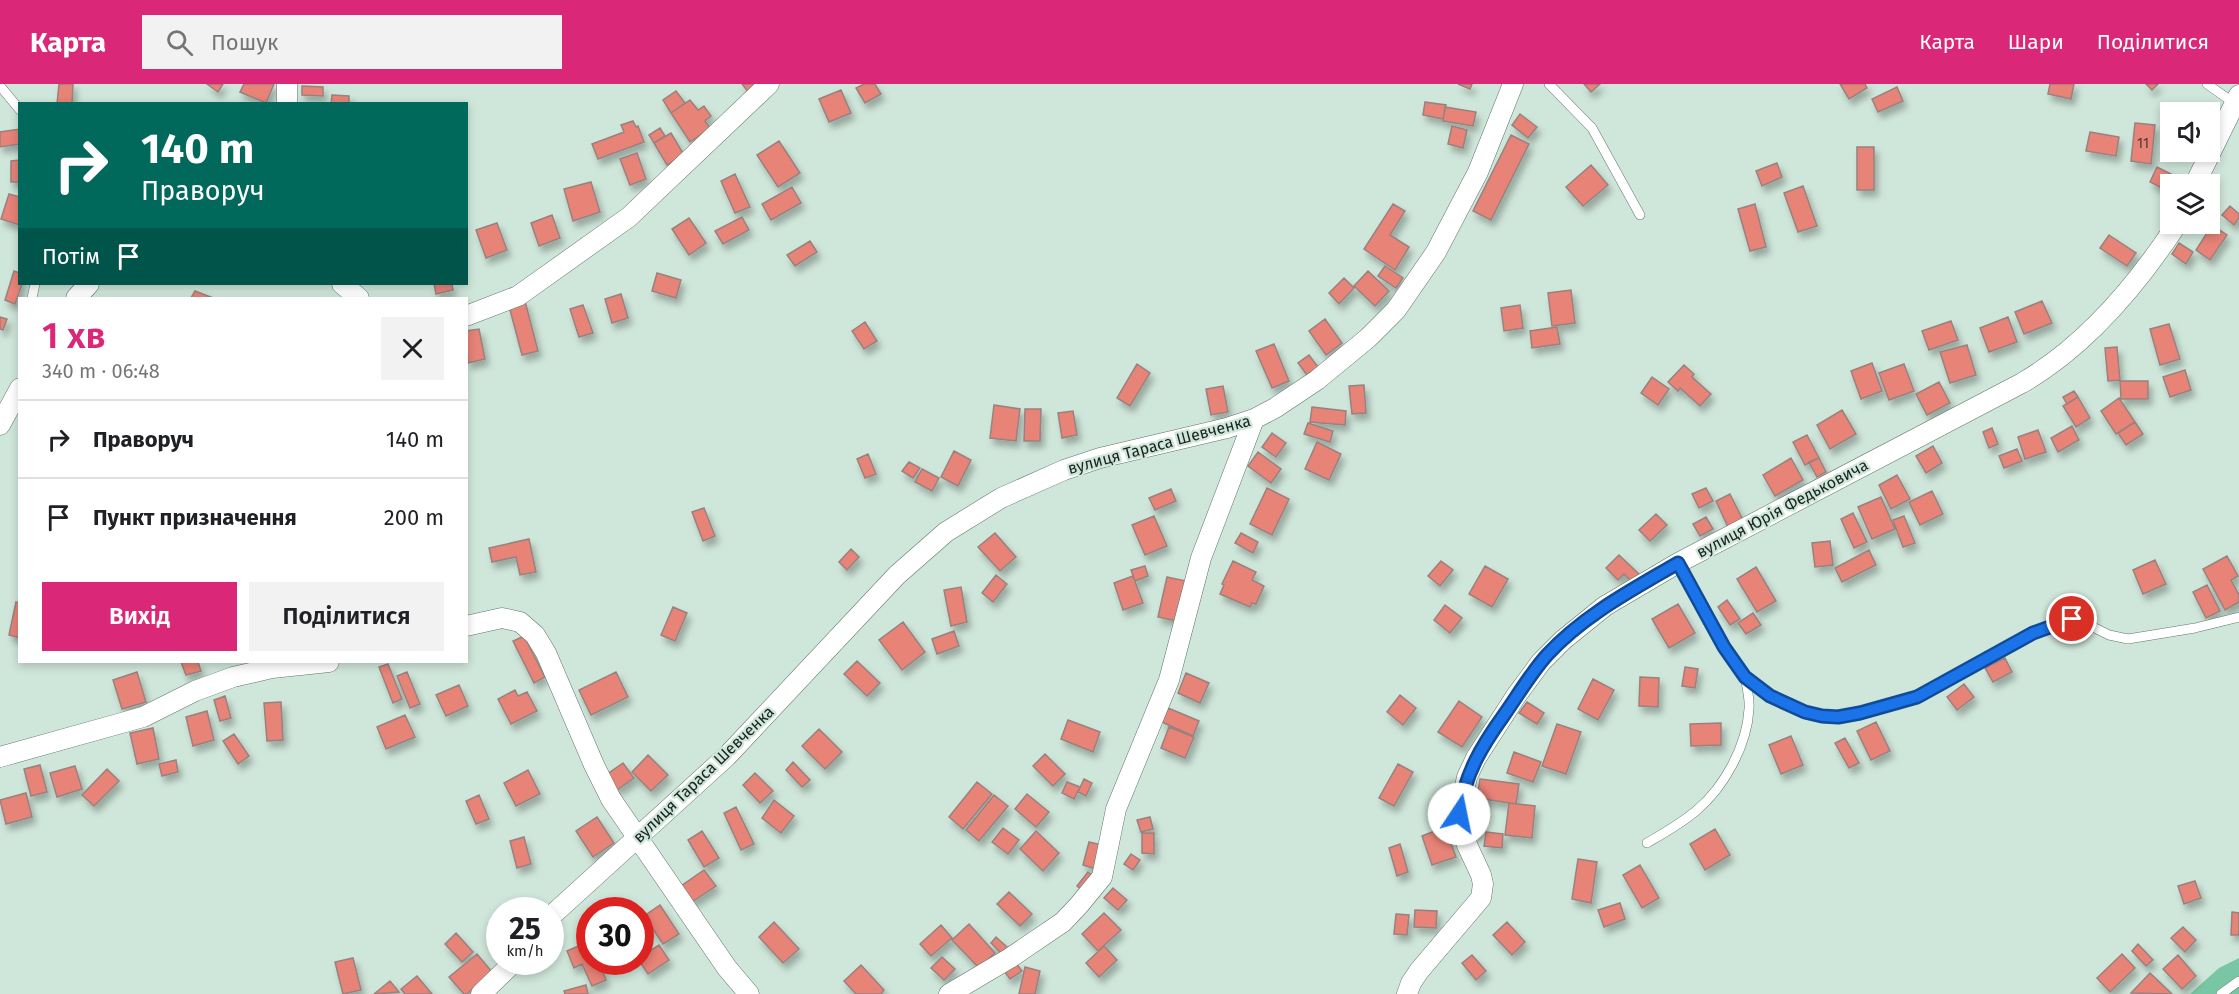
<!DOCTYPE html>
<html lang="uk">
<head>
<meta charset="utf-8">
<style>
  :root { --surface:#fff; --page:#f2f2f2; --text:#202124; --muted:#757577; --line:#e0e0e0; --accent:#db2777 }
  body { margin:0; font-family:"Fira Sans",sans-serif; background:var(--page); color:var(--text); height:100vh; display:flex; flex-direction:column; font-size:22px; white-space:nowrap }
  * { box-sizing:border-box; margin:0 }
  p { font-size:20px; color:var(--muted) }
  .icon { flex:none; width:33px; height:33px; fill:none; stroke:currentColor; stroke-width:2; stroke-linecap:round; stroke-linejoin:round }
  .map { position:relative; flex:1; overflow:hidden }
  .panel { position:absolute; left:18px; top:213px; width:450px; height:366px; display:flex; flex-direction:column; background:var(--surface); border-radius:0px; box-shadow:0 3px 9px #0003 }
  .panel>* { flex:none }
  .top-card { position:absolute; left:18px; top:18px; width:450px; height:183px; border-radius:0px; box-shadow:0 3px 9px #0003; background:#00695c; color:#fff; overflow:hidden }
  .controls { position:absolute; left:2160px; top:18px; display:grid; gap:12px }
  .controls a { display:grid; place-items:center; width:60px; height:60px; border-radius:0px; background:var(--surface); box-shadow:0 3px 9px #0003; font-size:30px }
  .speed { position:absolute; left:486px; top:813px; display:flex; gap:12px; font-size:30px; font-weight:700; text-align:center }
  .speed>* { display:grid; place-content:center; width:78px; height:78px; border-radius:50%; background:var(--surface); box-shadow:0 3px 9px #0003; line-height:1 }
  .speed small { font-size:15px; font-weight:400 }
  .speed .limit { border:9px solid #d22; background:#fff; color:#111 }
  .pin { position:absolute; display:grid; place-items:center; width:51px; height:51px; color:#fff; margin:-26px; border:3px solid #fff; border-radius:50%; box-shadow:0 2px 6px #0007 }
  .me { position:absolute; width:66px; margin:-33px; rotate:11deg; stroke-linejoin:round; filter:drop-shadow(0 0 4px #0008) }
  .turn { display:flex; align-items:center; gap:21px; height:126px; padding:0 24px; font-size:27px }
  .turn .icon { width:78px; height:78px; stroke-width:2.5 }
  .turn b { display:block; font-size:42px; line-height:51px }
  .then { display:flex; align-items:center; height:57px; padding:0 24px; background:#0003; gap:12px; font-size:22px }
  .round { display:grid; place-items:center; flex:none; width:63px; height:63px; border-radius:0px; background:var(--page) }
  .headline { display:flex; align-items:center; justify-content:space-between; height:102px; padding:0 24px }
  h1 { font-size:36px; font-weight:600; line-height:45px; color:var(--accent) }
  .primary-button { display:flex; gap:12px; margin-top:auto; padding:12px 24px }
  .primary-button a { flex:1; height:69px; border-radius:0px; background:var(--accent); color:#fff; font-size:24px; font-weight:600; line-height:69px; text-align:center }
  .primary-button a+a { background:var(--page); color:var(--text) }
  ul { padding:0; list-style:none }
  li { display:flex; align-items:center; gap:18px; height:78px; padding:0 24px; border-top:2px solid var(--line) }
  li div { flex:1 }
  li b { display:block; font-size:22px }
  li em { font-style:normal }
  header { display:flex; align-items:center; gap:36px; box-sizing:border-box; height:84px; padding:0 30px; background:var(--accent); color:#fff }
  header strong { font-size:28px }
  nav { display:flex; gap:33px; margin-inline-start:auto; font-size:21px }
  .search { width:420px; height:54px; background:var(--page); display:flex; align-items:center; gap:15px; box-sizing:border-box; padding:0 21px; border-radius:0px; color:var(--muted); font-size:22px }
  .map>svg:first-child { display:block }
  .green { fill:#78c6a3 }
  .building { fill:#e78377; stroke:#99817e; stroke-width:1.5; filter:url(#shadow) }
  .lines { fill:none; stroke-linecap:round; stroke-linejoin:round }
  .lane-casing { stroke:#60756b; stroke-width:10 }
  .street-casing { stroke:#60756b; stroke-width:21 }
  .lane { stroke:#fff; stroke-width:9 }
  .street { stroke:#fff; stroke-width:20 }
  .route-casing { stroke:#114b97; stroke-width:15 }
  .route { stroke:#1a73e8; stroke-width:10 }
  .labels { text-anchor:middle; stroke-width:4.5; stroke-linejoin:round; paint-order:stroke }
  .number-label { font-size:14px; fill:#4d3b35 }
  .street-label { font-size:16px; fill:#1a231f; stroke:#cfe6da }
</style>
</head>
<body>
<header>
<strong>Карта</strong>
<div class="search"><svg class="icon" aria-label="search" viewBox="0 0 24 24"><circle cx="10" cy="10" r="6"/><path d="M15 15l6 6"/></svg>Пошук</div>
<nav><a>Карта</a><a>Шари</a><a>Поділитися</a></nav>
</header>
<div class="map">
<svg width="2239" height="910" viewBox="0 0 2239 910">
  <defs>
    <filter id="shadow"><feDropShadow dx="3.5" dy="6" stdDeviation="3" flood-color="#0004"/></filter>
  </defs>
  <rect width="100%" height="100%" fill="#cfe6da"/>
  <path class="green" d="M2239,874V910H2190L2219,884Z"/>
  <path class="building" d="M59,0H73L72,20H57Z
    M207,0H223L218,8Z
    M244,0H274L266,19L240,8Z
    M742,0H760L749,9Z
    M864,0H875L881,10L865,19L856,4Z
    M1458,0H1472L1470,5Z
    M1584,0H1600L1591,8Z
    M1840,0H1865L1867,4L1849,15Z
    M2050,0H2074L2071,15L2048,10Z
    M2146,0H2158L2152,6Z
    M302,2L323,3V12L302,11Z
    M1897,3L1903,17L1878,28L1872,15Z
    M841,6L851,29L829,38L819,15Z
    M676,7L685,19L671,29L663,16Z
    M332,11L349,12V20H331Z
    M690,16L698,26L704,22L711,32L705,37L710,44L690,58L671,29Z
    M1425,18L1446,21L1443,35L1423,31Z
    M1445,23L1476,28L1473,42L1443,37Z
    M1520,30L1537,43L1528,54L1512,41Z
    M633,37L636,43L638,42L644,58L598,75L592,60L624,48L621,41Z
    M2135,39L2155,41L2151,80L2131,77Z
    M1452,42L1467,46L1463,64L1448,60Z
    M660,44L665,52L654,59L649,51Z
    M20,45V60L0,63V48Z
    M2090,48L2119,53L2116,72L2086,67Z
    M671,49L684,71L667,81L654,59Z
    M1511,51L1529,60L1491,136L1473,127Z
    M779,57L800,89L778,103L757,71Z
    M1857,63H1874V106H1857Z
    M637,69L646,95L630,101L620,75Z
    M20,76V98H11V77Z
    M1777,79L1782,93L1762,102L1756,87Z
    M1591,81L1608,101L1583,122L1566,103Z
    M2157,83L2181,95L2178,100H2170V108L2150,98Z
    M735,90L750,123L735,129L721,97Z
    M591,98L600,128L573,137L564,105Z
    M1803,102L1817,142L1798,148L1784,109Z
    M792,103L801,119L771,136L762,120Z
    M9,110L20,113V141L1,135Z
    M1393,120L1405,127L1390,151L1409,163L1395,186L1364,165Z
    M1755,120L1766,163L1750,167L1738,125Z
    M2230,122L2239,130V134L2234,141L2222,131Z
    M552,131L560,154L539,162L531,139Z
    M742,133L749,146L723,160L715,147Z
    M689,134L706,159L689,171L672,145Z
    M497,139L507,166L486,174L476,146Z
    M2212,141L2227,151L2210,176L2196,166Z
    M2109,151L2136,169L2127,182L2100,164Z
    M810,157L817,168L795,182L787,171Z
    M2179,159L2193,168L2186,180L2172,170Z
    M1385,182L1403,194L1396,204L1378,192Z
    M14,187L20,189V200H22L15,220L5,216Z
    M1368,187L1389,207L1375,222L1354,202Z
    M657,189L681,196L676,214L652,207Z
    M1344,194L1354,204L1339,220L1329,209Z
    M434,200H452L453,206L436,210Z
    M1571,206L1575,239L1552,242L1548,209Z
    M195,207L213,214H191Z
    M621,210L628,234L612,239L605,215Z
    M525,217L538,267L522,271L509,222Z
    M2042,217L2052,239L2024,250L2015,228Z
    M583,221L593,249L579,253L570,225Z
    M1520,221L1523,244L1504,247L1501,224Z
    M0,233L7,235L3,246L0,245Z
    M2008,233L2017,258L1989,268L1980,244Z
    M1325,235L1342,259L1326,271L1309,247Z
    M1951,237L1958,256L1929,266L1922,247Z
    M865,238L877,257L864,265L852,247Z
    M2169,240L2180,275L2160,281L2150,245Z
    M1557,243L1560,260L1532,264L1530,247Z
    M479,245L485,275L468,279L466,247Z
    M1274,260L1289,297L1272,304L1256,267Z
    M1967,261L1976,291L1950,299L1940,268Z
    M2117,263L2120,296L2108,297L2105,264Z
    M1309,271L1318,283L1307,291L1298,279Z
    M1872,279L1882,307L1861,315L1851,287Z
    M1137,280L1150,289L1130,322L1117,314Z
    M1904,280L1914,307L1889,316L1879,289Z
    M1684,281L1694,290L1692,293L1711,310L1700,322L1680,304L1678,307L1668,298Z
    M2185,286L2191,306L2170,313L2163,293Z
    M1652,293L1669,305L1658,321L1641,309Z
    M2120,297H2148V315H2121Z
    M1939,298L1950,319L1927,331L1916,310Z
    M1364,301L1366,329L1352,330L1349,302Z
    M1223,302L1228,328L1211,331L1206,305Z
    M2074,307L2078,313L2067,320L2063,313Z
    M2078,313L2090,334L2076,343L2063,322Z
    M2119,314L2135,338L2116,350L2101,327Z
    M994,321L1020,325L1016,357L990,354Z
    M1312,323L1346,327L1345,341L1310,338Z
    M1025,325H1041L1040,357H1024Z
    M1842,326L1856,350L1830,365L1817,341Z
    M1073,327L1077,351L1062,354L1058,329Z
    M2135,338L2143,350L2126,361L2118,349Z
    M1308,339L1333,347L1330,358L1304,350Z
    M2072,342L2079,356L2058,368L2051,354Z
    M1992,344L1998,360L1989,364L1983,348Z
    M2038,346L2046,368L2025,375L2018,353Z
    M1272,349L1286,359L1276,373L1262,363Z
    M1807,351L1819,374L1805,381L1793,358Z
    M1317,358L1341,370L1329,396L1305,385Z
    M1933,362L1942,379L1926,389L1916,372Z
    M2017,365L2022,377L2004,384L1999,372Z
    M954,367L971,376L958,402L941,393Z
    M1258,368L1281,385L1271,399L1248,382Z
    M868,370L876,390L865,394L857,375Z
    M1791,374L1803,396L1775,412L1763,391Z
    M1819,374L1826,388L1817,393L1809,378Z
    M909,378L920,384L913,394L902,387Z
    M922,385L939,394L932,407L915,398Z
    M1897,391L1910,415L1891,425L1879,401Z
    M1267,404L1289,415L1272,451L1250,440Z
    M1706,404L1713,417L1699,424L1692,410Z
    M1171,405L1176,417L1155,426L1149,414Z
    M1932,407L1943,430L1920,441L1909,418Z
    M1730,410L1743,436L1728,443L1716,417Z
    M1881,413L1895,445L1872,455L1858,423Z
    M704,424L715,452L703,457L692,428Z
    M1853,429L1867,458L1854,464L1841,435Z
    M1656,430L1667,441L1650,457L1639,446Z
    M1154,432L1167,462L1145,471L1132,441Z
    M1904,432L1915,459L1903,463L1893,436Z
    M1706,433L1713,445L1700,452L1693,440Z
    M995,449L1016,473L1000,487L978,463Z
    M1241,449L1258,458L1253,469L1235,459Z
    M529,455L536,488L520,491L516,473L492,478L489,464Z
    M1830,457L1833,481L1815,483L1812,459Z
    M851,465L859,473L847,486L839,478Z
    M1869,466L1876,481L1842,498L1835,484Z
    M1619,471L1641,492L1633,499L1624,490L1618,496L1606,484Z
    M2227,472L2238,492L2231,496L2239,511V518L2225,526L2203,485Z
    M2155,476L2166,500L2143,510L2133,486Z
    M1233,477L1256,488L1252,496L1264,502L1256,520L1252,519L1250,523L1220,510L1224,501L1222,500Z
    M1441,477L1453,486L1440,502L1428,492Z
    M1145,482L1148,492L1135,497L1131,486Z
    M1485,482L1508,495L1492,523L1469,510Z
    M1756,483L1776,517L1757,528L1737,495Z
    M996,491L1007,500L993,518L982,509Z
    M1133,492L1143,519L1123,526L1114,499Z
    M1167,493L1186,497L1177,537L1158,533Z
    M2207,501L2220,527L2206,534L2193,508Z
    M961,503L967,538L951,542L944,506Z
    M1727,516L1740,535L1730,541L1718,523Z
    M16,518L20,519V554L9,551Z
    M1678,520L1695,549L1669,564L1652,535Z
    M1445,521L1462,534L1450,549L1434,536Z
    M673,523L687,529L675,557L661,551Z
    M1753,529L1761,541L1746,550L1738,539Z
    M903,538L925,568L902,586L879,556Z
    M954,547L959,562L937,570L932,555Z
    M524,552L545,593L534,599L513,557Z
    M2005,574L2012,588L1993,598L1985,584Z
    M857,577L880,599L867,612L844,590Z
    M181,578H198L201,587L186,591Z
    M388,580L402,615L393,619L379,583Z
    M1685,583L1698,585L1695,604L1682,602Z
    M137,588L146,618L122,625L113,596Z
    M407,588L420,620L410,624L397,592Z
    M616,588L628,613L591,631L579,606Z
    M1186,589L1209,599L1200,619L1178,609Z
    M1640,593L1659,594L1658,623L1639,622Z
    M1593,595L1614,606L1598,636L1578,625Z
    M1964,600L1974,613L1957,626L1947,613Z
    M459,601L468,622L446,632L436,611Z
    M515,606L518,612L527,608L537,627L511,640L498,615Z
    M1400,611L1416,624L1403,641L1387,628Z
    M225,612L231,634L220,637L214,616Z
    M1459,617L1482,633L1462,663L1438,648Z
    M281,618L283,656L267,657L264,619Z
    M1527,618L1544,629L1537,640L1519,629Z
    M1168,624L1199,637L1193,652L1162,638Z
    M207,627L214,656L193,662L186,633Z
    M405,631L415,653L386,665L377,643Z
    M1068,636L1100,648L1093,668L1061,655Z
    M1876,638L1890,667L1871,676L1857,647Z
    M1721,639V661L1691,662L1690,640Z
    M1557,640L1581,648L1566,690L1542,682Z
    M1169,643L1194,653L1185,674L1161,664Z
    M153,644L159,675L137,680L130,649Z
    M819,645L842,668L825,685L802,662Z
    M234,650L249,672L238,680L223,657Z
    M1791,652L1803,681L1781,690L1769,661Z
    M1845,654L1859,679L1849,684L1835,659Z
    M1514,668L1541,678L1533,698L1507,689Z
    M1045,670L1065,690L1053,702L1033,682Z
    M648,671L668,691L651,707L632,688Z
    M176,676L178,688L162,692L159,680Z
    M793,678L810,696L802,703L786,686Z
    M623,679L634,694L617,706L606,691Z
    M1398,680L1413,688L1394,722L1379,714Z
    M40,681L47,708L31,712L24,685Z
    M75,682L82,705L57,713L50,689Z
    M107,685L119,697L94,722L82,711Z
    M528,686L540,710L516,722L504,699Z
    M755,689L773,707L760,719L743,701Z
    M1084,695L1092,699L1086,712L1078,708Z
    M1480,695L1519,700L1516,720L1477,714Z
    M977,698L992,710L963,745L949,733Z
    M1067,698L1080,703L1074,715L1062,709Z
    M26,709L32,733L6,740L0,716Z
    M1027,710L1049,728L1036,743L1015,725Z
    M479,711L489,735L476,740L466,717Z
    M994,711L1008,722L979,757L966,746Z
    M774,716L794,732L781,749L762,734Z
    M1509,719L1535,722L1532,754L1505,751Z
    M736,723L754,760L741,766L724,729Z
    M1476,730L1481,748L1473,750L1468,732Z
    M597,733L614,759L593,773L576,747Z
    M1150,733L1153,745L1141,748L1137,736Z
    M1445,743L1456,773L1432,781L1422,752Z
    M1003,744L1019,756L1008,770L992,758Z
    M1715,745L1730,771L1705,786L1690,760Z
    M702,747L719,774L704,783L688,756Z
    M1036,747L1059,769L1043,787L1020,765Z
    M1486,748L1503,750L1502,764L1484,762Z
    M1142,749H1154V770L1142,769Z
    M524,753L531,780L517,784L510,757Z
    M1089,758L1102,761L1096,785L1083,781Z
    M1400,760L1408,788L1397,792L1389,764Z
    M1131,770L1140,776L1133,786L1124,780Z
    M1578,775L1597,778L1591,819L1572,815Z
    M1640,781L1659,814L1642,824L1623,791Z
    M704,786L716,802L692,818L681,802Z
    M1088,788L1096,794L1084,808L1077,802Z
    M2195,797L2201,814L2184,820L2178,802Z
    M1113,804L1127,816L1118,826L1104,814Z
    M1009,808L1032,830L1020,842L997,820Z
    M1620,819L1625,835L1604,843L1598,826Z
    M660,821L679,850L663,860L644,832Z
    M1415,826L1437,827L1436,844L1414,843Z
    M2232,828L2239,829V851H2231Z
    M1104,829L1121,846L1098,867L1082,850Z
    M1396,830L1409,831L1407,851L1394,850Z
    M774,838L799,865L783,879L759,853Z
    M1507,838L1525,858L1512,871L1493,851Z
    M969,840L995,869L979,884L952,856Z
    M941,841L952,854L931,872L920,860Z
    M2183,843L2196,856L2185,868L2171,854Z
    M456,849L473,868L462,878L445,860Z
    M996,853L1008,864L1002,870L991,859Z
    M590,857V878H599L606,896L592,902L582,880L574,884L567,867Z
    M2138,860L2153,876L2146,882L2132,867Z
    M659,861L669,876L648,890L640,878V873Z
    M1104,862L1117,876L1099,893L1086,879Z
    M477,870L492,888L467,910H464L449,893Z
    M2122,870L2135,884L2110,908L2097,894Z
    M1472,871L1486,887L1476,896L1462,879Z
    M2178,871L2196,892L2182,905L2163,885Z
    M942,873L955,885L944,896L931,884Z
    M353,874L361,906L343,910L335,878Z
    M1016,879L1022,887L1010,895L1004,887Z
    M861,881L884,906L881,910H856L844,897Z
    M1025,883L1040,887L1035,910H1019Z
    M2150,889L2172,910L2131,909Z
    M417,892L432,910H405L401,905Z
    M390,897L399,908L374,910Z
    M586,901L588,910H565L564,907Z"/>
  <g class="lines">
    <defs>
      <path id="lane" d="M1549,0L1592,44L1640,131
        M2207,0L2234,19
        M0,2L20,26
        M32,214L35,200
        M1678,479L1724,563L1745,593L1770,612L1805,628L1830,633L1860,629L1917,613L2033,549L2064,536H2079L2109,551L2128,555L2195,544L2239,533
        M1647,759C1664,749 1682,739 1697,726C1724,703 1747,662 1749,625C1750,615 1747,604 1745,593
        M2221,910L2239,897"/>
      <path id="street" d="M287,0V20
        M2195,100L2239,11
        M342,200L359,214
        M76,214L89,200
        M466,232L518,212L629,133L769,0
        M0,341L20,304
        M466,542L502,534L520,538L535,551L546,569L594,681L611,715L727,884L749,910
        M0,673L143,633L195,607L233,593L272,584L329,578
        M550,833L727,672L897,491L946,448L1001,414L1064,386L1100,374L1227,344L1254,335L1275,324L1317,296L1368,254L1396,226L1436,168L1478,88L1513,0
        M481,910L514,878
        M949,910L1010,874L1063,838L1079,821L1102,793L1116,725L1169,596L1201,474L1254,335
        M1407,910L1411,899L1419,887L1481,814L1483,800L1481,791L1467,761L1459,730L1467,693L1476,674L1516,612L1541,578L1563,556L1605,522L1678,479L2022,299C2086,262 2137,201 2177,140"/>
    </defs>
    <use href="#lane" class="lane-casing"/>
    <use href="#street" class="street-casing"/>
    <use href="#lane" class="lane"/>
    <use href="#street" class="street"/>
  </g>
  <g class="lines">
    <defs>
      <path id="route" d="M1459,730C1465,690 1481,663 1504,631C1518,611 1531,589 1547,571C1584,531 1632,506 1678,479L1724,563L1745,593L1770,612L1805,628L1822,632L1838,633L1860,629L1917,613L2033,549L2072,535"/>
    </defs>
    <use href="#route" class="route-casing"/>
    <use href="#route" class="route"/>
  </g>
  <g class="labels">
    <g class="number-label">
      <text x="2143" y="64">11</text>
    </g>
    <g class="street-label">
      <text transform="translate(1159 360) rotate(-15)" y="6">вулиця Тараса Шевченка</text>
      <text transform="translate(1782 424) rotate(-28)" y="6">вулиця Юрія Федьковича</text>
      <text transform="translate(703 690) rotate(-44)" y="6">вулиця Тараса Шевченка</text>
    </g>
  </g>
</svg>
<div class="controls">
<a><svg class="icon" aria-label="sound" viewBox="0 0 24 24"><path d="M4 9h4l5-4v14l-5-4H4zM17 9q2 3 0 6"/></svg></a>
<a><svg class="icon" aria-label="layers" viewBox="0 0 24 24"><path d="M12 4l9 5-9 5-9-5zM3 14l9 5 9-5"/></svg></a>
</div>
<div class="speed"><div>25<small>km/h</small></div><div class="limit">30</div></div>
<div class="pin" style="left:2072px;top:535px;background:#d93025"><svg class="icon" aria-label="arrive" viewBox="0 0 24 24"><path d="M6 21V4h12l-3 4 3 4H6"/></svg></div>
<svg class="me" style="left:1459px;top:730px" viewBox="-20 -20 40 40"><circle r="19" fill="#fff"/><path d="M0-13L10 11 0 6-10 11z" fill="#1a73e8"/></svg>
<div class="top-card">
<div class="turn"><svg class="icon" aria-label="right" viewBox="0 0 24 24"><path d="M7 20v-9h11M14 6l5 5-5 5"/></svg><div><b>140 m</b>Праворуч</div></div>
<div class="then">Потім<svg class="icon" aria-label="arrive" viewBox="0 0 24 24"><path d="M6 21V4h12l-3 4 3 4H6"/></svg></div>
</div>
<section class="panel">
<div class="headline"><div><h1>1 хв</h1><p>340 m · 06:48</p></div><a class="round"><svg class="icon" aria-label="close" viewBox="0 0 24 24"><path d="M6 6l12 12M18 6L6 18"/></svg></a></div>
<ul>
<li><svg class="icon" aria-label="right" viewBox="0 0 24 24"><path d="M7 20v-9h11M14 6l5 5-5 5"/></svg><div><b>Праворуч</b></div><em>140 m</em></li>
<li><svg class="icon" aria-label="arrive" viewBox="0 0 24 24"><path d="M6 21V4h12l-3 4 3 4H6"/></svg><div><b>Пункт призначення</b></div><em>200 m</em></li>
</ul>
<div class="primary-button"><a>Вихід</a><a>Поділитися</a></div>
</section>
</div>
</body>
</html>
